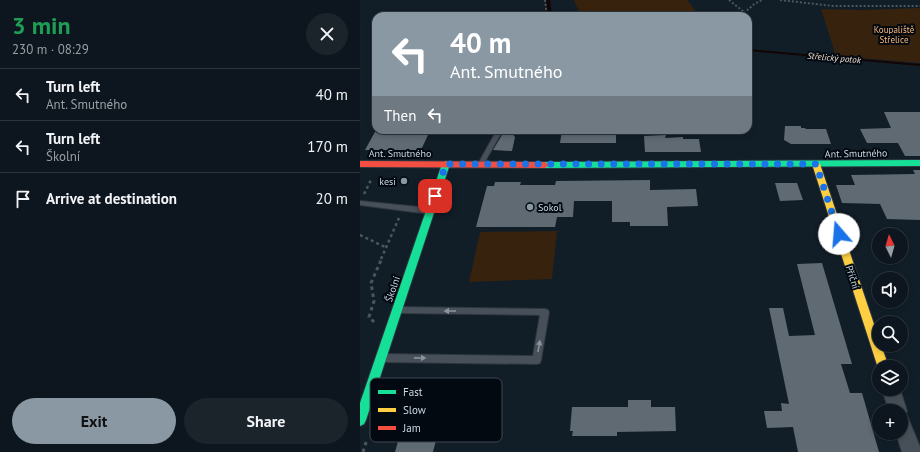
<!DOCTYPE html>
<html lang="en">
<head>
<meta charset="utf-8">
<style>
  :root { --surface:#0d161e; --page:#1b232b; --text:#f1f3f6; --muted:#9a9fa4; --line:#2d353c; --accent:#8a98a3 }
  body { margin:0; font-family:"PT Sans",sans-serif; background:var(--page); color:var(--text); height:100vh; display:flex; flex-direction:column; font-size:15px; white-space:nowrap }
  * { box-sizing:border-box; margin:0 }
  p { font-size:13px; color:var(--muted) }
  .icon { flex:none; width:22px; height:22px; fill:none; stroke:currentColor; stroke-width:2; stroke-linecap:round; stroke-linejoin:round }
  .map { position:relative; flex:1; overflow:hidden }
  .side { display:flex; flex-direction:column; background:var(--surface); width:360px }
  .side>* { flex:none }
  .hud { position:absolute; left:12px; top:12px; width:380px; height:122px; border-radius:12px; box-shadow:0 2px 6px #0003,0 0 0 1px var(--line); background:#8a98a3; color:#fff; overflow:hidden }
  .needle { width:26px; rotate:355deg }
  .tools { position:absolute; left:512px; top:228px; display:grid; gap:8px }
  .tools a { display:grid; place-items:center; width:36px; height:36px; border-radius:50%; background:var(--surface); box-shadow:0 2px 6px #0003,0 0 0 1px var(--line); font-size:20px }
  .pin { position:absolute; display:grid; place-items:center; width:34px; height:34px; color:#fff; margin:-17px; border-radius:8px; box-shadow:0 2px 6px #0006 }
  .me { position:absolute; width:44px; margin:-22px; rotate:342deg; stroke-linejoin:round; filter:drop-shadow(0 0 3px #0008) }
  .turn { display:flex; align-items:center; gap:14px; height:84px; padding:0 12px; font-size:18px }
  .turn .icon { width:52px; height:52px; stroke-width:2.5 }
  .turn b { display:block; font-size:28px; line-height:34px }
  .then { display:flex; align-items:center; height:38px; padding:0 12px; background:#0003; gap:8px; font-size:15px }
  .round { display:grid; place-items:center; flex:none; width:42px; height:42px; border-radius:21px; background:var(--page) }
  .head { display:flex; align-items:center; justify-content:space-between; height:68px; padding:0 12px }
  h1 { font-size:24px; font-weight:800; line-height:30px; color:#1e9e55 }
  .action { display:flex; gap:8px; margin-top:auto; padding:8px 12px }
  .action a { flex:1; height:46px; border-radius:24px; background:var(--accent); color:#111; font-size:16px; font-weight:800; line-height:46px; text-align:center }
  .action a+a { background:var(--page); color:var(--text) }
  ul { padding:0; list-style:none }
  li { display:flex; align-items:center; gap:12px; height:52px; padding:0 12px; border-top:1px solid var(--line) }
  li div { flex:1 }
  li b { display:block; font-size:15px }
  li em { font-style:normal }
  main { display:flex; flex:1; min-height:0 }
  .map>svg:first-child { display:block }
  .green { fill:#37220d }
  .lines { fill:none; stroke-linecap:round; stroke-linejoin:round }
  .stream { fill:#120504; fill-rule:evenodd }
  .building { fill:#5f6a73 }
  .lane-casing { stroke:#2e373f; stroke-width:2 }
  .street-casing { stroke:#2e373f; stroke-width:2 }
  .fast-casing { stroke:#2e373f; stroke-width:2 }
  .slow-casing { stroke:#2e373f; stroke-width:2 }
  .jam-casing { stroke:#2e373f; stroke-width:2 }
  .path-far2 { stroke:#4c555d; stroke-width:2; stroke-dasharray:2 2; stroke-linecap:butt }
  .path-far1 { stroke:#4c555d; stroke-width:2.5; stroke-dasharray:3 3; stroke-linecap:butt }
  .path { stroke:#4c555d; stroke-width:3; stroke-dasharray:3.5 3.5; stroke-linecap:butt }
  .lane { fill:#475058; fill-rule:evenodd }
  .street { fill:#475058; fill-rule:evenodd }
  .fast { fill:#16e098; fill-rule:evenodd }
  .slow { fill:#ffcf43; fill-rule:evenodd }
  .jam { fill:#f24e42; fill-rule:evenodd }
  .oneway { fill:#89949e }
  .route { stroke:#1a73e8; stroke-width:7; stroke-dasharray:0 12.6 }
  .poi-dot { fill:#8a98a3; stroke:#020910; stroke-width:1.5 }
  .labels { text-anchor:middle; stroke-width:4; stroke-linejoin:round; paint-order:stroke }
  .far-park-label { font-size:9px; fill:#fcb87c; stroke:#020910 }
  .far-water-label { font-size:9px; font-style:italic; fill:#f3e1d3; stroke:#020910 }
  .street-label { font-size:10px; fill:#cbd9e5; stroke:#020910 }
  .poi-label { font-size:10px; fill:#cbd9e5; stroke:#020910; text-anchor:end }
  .key { fill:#020910; stroke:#3e4750; stroke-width:1 }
  .key-label { font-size:11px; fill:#cbd9e5 }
</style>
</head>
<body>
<main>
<section class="side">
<div class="head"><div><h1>3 min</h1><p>230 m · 08:29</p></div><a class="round"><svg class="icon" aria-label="close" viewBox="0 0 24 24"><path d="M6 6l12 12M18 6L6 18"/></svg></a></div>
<ul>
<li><svg class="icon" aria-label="left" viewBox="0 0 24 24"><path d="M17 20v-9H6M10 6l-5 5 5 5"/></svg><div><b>Turn left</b><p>Ant. Smutného</p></div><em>40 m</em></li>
<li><svg class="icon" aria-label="left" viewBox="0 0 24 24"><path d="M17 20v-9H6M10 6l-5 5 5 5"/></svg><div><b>Turn left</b><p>Školní</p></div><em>170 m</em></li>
<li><svg class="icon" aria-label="arrive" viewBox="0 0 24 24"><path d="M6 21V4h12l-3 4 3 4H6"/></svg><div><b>Arrive at destination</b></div><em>20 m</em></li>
</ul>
<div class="action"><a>Exit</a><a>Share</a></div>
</section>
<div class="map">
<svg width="560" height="452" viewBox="0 0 560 452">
  <rect width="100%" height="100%" fill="#111e28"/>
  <path class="green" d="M214,0H327L338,14L324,16H221Z
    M560,8V63L476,56L461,9L503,10Z
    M197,231L192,279L109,282L120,232Z"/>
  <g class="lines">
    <path class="stream" d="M186,0H190L192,16H188Z
      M388,49L560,64V66L388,51Z"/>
  </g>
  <path class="building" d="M524,112H560V156H545L538,143H507L500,129L531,128Z
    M425,126H441V128H445L446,129H466L471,144H431L424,140Z
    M16,130H59L57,135H68L61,150H5Z
    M145,130H149L155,137L152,151L133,150Z
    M202,130H256V143H200Z
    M306,135L305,138L323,137V139H339L341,152H285L284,136Z
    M553,170H560V220L527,219L520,204L482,203L476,185H495L491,175L555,174Z
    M290,180V190L336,189L338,206L307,207L308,226H270V222H252V201H214L213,217H197L195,227H116L127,186H134L135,182H161L160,185H195L196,181Z
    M415,183H437L443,200L420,201Z
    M462,263L492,364H481L490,393H502L519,452H438L433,427L407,428L404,411H422L421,403L429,404L409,308H423L429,336L455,335L437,264Z
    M91,382L73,452H35L55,383Z
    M268,400H291V407H315L316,431L257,432V436H212L213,431H210L212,407H268Z"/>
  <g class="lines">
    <defs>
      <path id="lane" d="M137,130H143L123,165H119L118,164Z
        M0,201L69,208L72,211L69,214L0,205Z
        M39,307L185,309L188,310L189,312L181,360L180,363L177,364L23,362L20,361L19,358L20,355L23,354L173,356L180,315L39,313L36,312L35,310L36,308Z"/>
      <path id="street" d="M522,389H540L547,411L546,413L560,447V452H542L536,433H541V411H529Z"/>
      <path id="fast" d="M560,160V166L185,168L181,165L185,162Z
        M86,161L90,164L6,420L4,424L0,426V403L82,164Z"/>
      <path id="slow" d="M456,161L460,164L519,339V345H521L529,367H519V371L452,164Z"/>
      <path id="jam" d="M0,161L185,162L189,165L185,168L0,167Z"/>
    </defs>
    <use href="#lane" class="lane-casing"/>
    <use href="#street" class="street-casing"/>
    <use href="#fast" class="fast-casing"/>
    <use href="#slow" class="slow-casing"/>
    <use href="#jam" class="jam-casing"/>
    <path class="path-far2" d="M185,0L187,16
      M369,0L384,12
      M420,0L473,6H560
      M381,16L393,5L402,0"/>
    <path class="path-far1" d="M4,194L12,178
      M0,235L25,247
      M21,259L39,218"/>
    <path class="path" d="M14,322L9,317L14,301L11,283L22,258
      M3,452L7,439"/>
    <use href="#lane" class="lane"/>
    <use href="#street" class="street"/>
    <use href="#fast" class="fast"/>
    <use href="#slow" class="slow"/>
    <use href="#jam" class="jam"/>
  </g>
  <defs><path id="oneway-solid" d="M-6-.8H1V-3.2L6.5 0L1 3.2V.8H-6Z"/></defs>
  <g class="oneway">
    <use href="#oneway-solid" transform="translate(90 311) rotate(-180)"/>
    <use href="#oneway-solid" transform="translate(179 346) rotate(-80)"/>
    <use href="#oneway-solid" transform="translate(60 358) rotate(1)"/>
  </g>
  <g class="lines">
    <path class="route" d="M75,196L86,164H456L479,234"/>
  </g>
  <g class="poi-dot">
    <circle cx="44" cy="181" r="4"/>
    <circle cx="170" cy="207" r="4"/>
  </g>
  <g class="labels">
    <g class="far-park-label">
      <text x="534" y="33">Koupaliště<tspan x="534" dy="10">Střelice</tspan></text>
    </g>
    <g class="far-water-label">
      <text transform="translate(474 58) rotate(5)" y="3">Střelický potok</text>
    </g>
    <g class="street-label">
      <text x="40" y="157">Ant. Smutného</text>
      <text transform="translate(496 153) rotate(-1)" y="4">Ant. Smutného</text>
      <text transform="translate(493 277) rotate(72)" y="4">Příční</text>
      <text transform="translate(32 289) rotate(-71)" y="4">Školní</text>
    </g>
    <g class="poi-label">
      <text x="36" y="185">kesi</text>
      <text x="178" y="211" text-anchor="start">Sokol</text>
    </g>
  </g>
  <rect x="10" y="378" width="132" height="64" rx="6" class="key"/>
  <rect x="18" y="390" width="18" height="4" fill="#16e098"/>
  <rect x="18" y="408" width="18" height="4" fill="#ffcf43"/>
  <rect x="18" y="426" width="18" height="4" fill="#f24e42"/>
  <g class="key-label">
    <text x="43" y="396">Fast</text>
    <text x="43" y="414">Slow</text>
    <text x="43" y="432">Jam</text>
  </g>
</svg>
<div class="tools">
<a><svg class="needle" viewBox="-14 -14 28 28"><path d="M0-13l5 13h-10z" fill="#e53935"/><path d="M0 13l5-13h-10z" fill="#9a9fa4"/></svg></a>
<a><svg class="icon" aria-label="sound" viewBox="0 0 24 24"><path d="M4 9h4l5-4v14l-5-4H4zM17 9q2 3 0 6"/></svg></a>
<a><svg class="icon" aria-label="search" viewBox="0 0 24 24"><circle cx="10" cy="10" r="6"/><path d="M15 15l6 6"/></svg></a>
<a><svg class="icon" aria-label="layers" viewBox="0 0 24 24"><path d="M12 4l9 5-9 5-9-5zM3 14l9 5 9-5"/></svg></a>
<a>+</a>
</div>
<div class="pin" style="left:75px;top:196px;background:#d93025"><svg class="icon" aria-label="arrive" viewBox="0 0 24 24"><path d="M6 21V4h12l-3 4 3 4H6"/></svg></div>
<svg class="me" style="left:479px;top:234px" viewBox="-20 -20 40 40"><circle r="19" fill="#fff"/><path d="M0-13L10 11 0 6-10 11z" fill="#1a73e8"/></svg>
<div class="hud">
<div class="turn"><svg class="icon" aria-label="left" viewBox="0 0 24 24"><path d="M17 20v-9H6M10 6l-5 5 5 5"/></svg><div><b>40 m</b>Ant. Smutného</div></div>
<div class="then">Then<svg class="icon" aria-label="left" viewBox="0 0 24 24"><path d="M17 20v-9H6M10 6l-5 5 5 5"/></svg></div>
</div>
</div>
</main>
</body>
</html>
